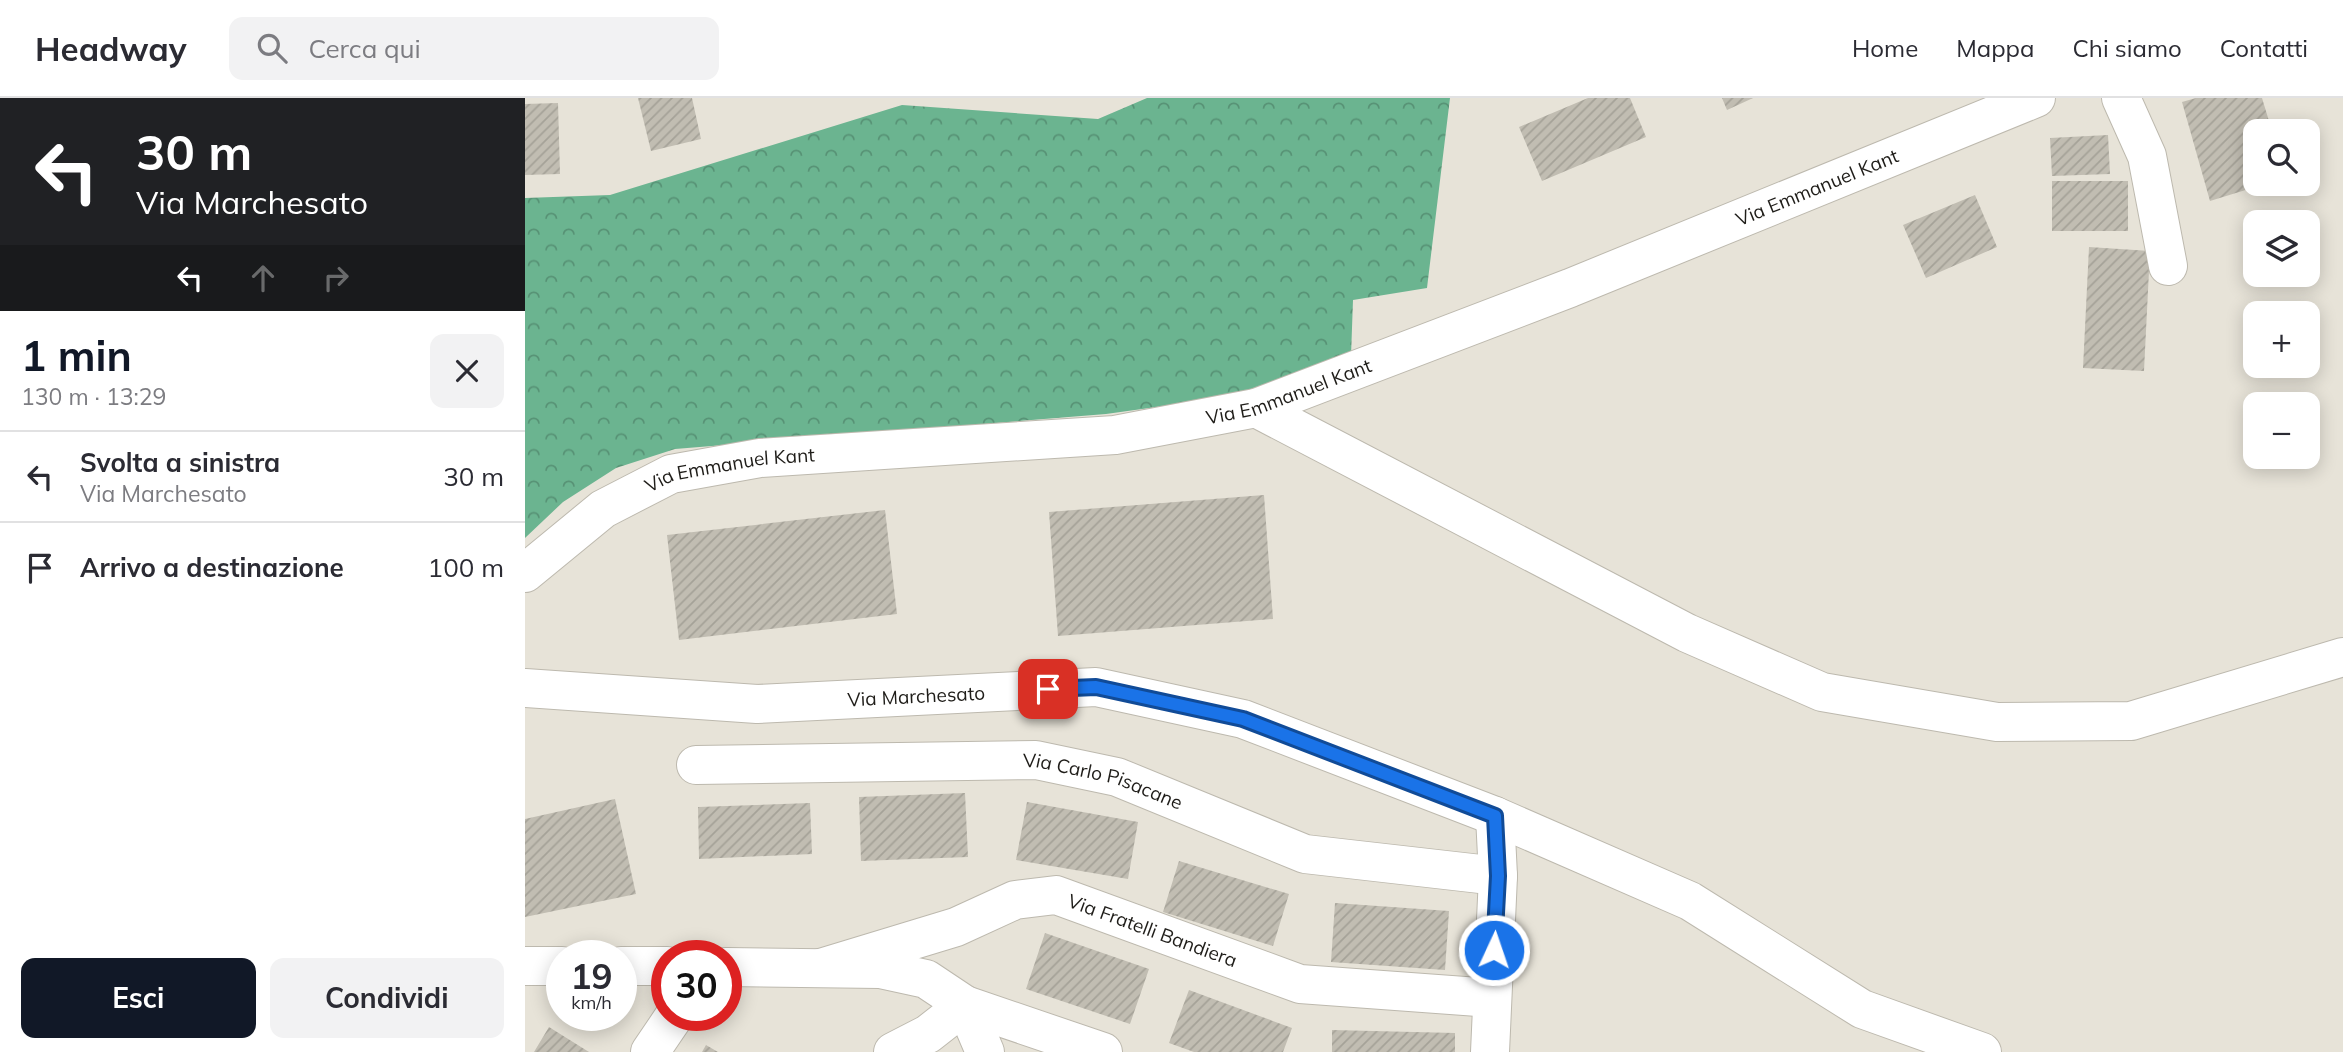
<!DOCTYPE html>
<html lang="it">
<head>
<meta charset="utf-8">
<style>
  :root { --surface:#fff; --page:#f2f2f3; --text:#2b2b33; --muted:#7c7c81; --line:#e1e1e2; --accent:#111827 }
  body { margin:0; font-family:Mulish,sans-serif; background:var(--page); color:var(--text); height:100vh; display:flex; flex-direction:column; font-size:26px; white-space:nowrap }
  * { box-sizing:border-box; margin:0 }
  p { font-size:23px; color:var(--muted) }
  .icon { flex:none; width:38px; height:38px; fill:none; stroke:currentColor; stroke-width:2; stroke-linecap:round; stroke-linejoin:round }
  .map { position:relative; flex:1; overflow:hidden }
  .panel { display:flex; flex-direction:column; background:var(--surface); width:525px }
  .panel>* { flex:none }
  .banner { background:#202124; color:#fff; overflow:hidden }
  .controls { position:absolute; left:1718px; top:21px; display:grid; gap:14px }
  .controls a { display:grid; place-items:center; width:77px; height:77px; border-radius:14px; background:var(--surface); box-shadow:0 4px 18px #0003; font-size:35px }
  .speed { position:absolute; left:21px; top:842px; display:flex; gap:14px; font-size:35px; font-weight:700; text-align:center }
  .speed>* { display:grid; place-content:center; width:91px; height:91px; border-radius:50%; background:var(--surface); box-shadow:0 4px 18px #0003; line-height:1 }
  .speed small { font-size:18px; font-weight:400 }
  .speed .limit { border:10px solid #d22; background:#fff; color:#111 }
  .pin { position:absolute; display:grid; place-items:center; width:60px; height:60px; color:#fff; margin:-30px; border-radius:14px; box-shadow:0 4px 10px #0006 }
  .me { position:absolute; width:77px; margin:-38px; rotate:3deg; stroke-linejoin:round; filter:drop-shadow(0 0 5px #0008) }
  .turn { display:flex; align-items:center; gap:24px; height:147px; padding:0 21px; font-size:32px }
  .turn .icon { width:91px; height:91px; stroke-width:2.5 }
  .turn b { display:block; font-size:49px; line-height:60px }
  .lanes { display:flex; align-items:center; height:66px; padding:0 21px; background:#0003; justify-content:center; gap:35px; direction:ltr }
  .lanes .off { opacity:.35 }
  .round { display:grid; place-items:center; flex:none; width:74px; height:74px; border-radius:14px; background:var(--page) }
  .head { display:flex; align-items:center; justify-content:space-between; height:119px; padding:0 21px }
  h1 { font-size:42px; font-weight:700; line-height:52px; color:var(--accent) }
  .cta { display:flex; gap:14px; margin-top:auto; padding:14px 21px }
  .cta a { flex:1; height:80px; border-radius:14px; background:var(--accent); color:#fff; font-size:28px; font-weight:700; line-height:80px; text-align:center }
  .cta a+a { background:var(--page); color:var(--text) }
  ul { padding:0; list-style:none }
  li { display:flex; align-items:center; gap:21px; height:91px; padding:0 21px; border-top:2px solid var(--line) }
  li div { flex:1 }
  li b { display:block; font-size:26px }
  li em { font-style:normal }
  header { display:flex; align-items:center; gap:42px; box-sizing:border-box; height:98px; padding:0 35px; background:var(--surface); border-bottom:2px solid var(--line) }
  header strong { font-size:33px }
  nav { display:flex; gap:38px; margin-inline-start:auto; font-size:24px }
  .search { width:490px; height:63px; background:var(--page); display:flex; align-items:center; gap:18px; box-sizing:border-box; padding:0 24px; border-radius:14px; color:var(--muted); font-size:26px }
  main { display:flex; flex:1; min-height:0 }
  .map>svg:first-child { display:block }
  .forest { fill:url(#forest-crowns) }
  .building { fill:url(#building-hatch) }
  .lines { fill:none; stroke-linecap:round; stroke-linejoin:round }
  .minor-casing { stroke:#bdb9ae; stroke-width:40 }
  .minor { stroke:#fff; stroke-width:38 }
  .route-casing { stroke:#114b97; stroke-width:18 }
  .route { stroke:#1a73e8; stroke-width:12 }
  .labels { text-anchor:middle; stroke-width:5; stroke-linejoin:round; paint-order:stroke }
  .street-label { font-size:19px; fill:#1f1d19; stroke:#f4f0e5 }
</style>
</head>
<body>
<header>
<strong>Headway</strong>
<div class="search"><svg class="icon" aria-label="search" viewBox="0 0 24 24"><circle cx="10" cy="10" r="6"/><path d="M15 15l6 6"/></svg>Cerca qui</div>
<nav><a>Home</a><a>Mappa</a><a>Chi siamo</a><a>Contatti</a></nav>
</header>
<main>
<section class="panel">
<div class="banner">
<div class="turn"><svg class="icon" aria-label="left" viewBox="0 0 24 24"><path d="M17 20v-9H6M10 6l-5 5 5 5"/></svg><div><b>30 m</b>Via Marchesato</div></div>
<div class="lanes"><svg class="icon" aria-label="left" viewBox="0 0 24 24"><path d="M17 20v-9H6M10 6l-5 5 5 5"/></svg><svg class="icon off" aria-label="ahead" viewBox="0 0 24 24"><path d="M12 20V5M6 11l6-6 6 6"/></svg><svg class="icon off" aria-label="right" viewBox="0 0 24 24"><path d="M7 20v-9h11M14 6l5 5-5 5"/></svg></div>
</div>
<div class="head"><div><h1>1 min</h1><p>130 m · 13:29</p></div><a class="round"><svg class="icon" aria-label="close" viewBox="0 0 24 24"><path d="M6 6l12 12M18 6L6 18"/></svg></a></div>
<ul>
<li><svg class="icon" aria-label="left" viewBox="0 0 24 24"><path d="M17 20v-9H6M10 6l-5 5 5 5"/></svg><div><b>Svolta a sinistra</b><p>Via Marchesato</p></div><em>30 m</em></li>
<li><svg class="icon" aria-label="arrive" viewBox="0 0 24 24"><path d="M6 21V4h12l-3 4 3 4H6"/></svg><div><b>Arrivo a destinazione</b></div><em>100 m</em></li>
</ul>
<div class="cta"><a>Esci</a><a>Condividi</a></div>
</section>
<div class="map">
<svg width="1818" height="954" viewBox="0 0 1818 954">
  <defs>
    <pattern id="forest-crowns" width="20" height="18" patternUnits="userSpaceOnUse" patternTransform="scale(1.75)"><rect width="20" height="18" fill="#6bb490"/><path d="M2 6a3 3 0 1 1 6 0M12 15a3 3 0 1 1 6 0" fill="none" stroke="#579275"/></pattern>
    <pattern id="building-hatch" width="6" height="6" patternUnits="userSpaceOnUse" patternTransform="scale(1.75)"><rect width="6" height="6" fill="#c1bdb2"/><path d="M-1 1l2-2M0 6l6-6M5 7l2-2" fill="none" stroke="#a5a298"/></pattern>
  </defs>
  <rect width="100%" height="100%" fill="#e7e3d8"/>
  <path class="forest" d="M622,0H925L902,190L828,202L826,258L718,297L581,316L150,351L91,370L38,404L0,440V100L85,97L377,7L573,21Z"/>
  <path class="building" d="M113,0H167L176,41L126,53Z
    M1063,0H1105L1121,39L1017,83L994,29Z
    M1197,0H1228L1202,12Z
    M1671,0H1737L1747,33H1731V86H1740L1685,103L1657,4Z
    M33,5L35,76L0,77V6Z
    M1583,37L1585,76L1527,78L1525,40Z
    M1527,83H1603V133H1527Z
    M1450,97L1472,149L1401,180L1378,127Z
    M1564,149L1625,153L1619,273L1558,270Z
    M739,397L748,521L533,538L524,414Z
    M360,412L372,516L154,542L142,437Z
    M440,695L443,759L336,763L334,699Z
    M90,701L111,796L0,819V721Z
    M502,704L613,724L603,781L491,762Z
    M285,705L287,756L174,761L173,709Z
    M654,763L764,796L748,848L638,814Z
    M810,805L924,813L920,872L806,864Z
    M520,835L624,871L605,926L501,891Z
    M664,892L767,930L758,954H669L644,945Z
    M24,929L64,954H9Z
    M807,932L930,935V954H807Z
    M181,947L193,954H177Z"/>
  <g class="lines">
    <defs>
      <g id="minor">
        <path d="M1596,0L1622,58L1643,168"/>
        <path d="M731,310L1162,535L1297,594L1472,624L1606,623L1818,559"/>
        <path id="s1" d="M0,475L78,411L146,376L235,360L590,337L731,310L1045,190L1511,0"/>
        <path id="s2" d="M0,590L232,606L571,589L718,621L970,718L1165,803L1337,911L1457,954"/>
        <path id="s3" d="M171,667L511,662L592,679L780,756L973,778"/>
        <path d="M0,868H37"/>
        <path d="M96,868H142"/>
        <path d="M201,869L355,871L401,881L440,907L460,954"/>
        <path id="s4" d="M296,870L431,829L490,802L531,797L775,886L967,900"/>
        <path d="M125,954L150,917"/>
        <path d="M368,954L403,936L440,907L578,954"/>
        <path d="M965,954L973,778L970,718"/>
      </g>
    </defs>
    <use href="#minor" class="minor-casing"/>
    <use href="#minor" class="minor"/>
  </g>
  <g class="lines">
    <defs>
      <path id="route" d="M523,591L571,589L718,621L970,718L973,778L969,852"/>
    </defs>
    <use href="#route" class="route-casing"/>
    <use href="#route" class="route"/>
  </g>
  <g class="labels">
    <g class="street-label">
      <text dy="7" stroke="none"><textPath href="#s1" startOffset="1370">Via Emmanuel Kant</textPath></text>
      <text dy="7" stroke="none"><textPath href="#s1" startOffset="803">Via Emmanuel Kant</textPath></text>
      <text dy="7" stroke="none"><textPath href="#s1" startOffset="236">Via Emmanuel Kant</textPath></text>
      <text dy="7" stroke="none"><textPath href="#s2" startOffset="392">Via Marchesato</textPath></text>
      <text dy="7" stroke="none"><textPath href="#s3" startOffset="410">Via Carlo Pisacane</textPath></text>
      <text dy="7" stroke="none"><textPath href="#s4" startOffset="350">Via Fratelli Bandiera</textPath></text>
    </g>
  </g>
</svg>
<div class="controls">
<a><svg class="icon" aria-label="search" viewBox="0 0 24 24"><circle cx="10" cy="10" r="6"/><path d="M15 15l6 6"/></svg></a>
<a><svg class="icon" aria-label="layers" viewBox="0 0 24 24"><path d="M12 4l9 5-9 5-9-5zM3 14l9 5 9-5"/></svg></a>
<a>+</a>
<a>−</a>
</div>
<div class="speed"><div>19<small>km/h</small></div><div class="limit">30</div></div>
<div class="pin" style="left:523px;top:591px;background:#d93025"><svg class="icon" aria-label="arrive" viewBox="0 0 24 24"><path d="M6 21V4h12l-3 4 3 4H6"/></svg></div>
<svg class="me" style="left:969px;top:852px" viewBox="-20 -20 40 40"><circle r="17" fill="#1a73e8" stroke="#fff" stroke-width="3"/><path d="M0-11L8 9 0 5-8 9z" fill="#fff"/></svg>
</div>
</main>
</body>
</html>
